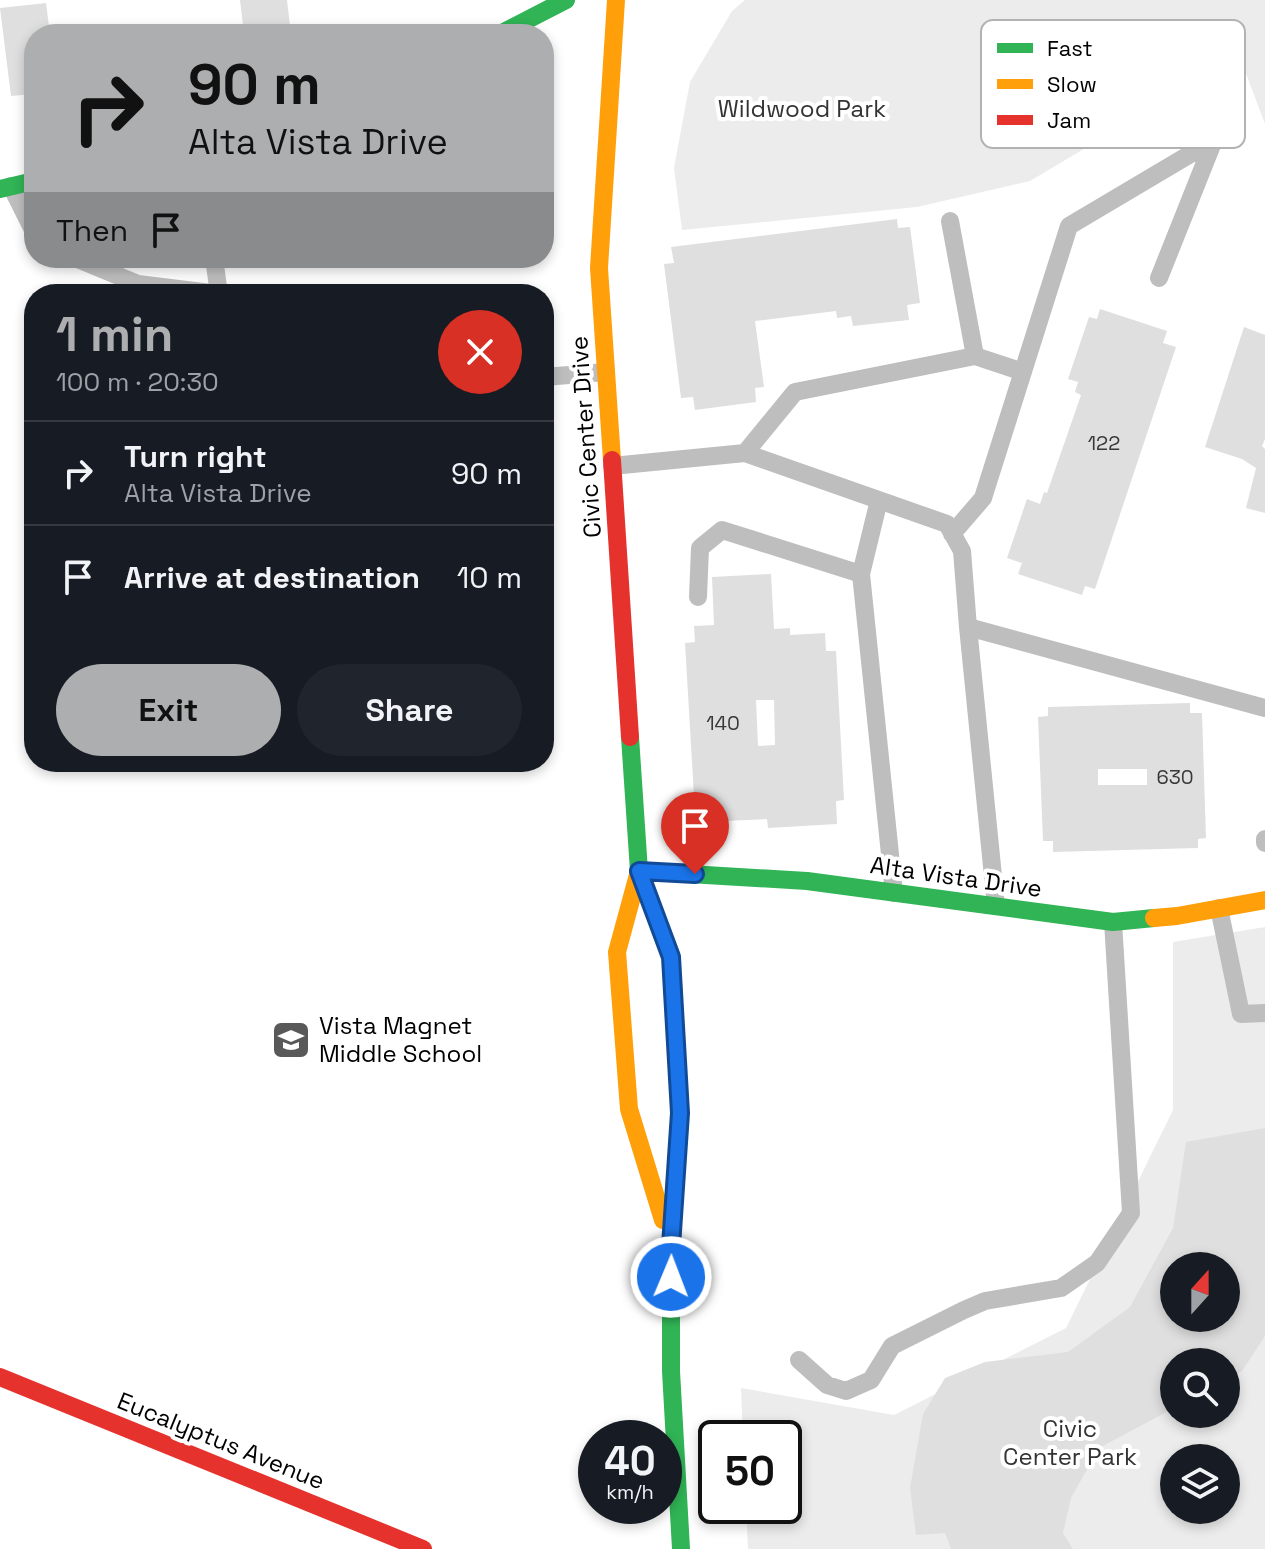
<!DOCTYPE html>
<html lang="en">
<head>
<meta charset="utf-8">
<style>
  :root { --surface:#171b24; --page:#20242c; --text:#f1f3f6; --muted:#9ea1a6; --line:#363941; --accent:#adaeaf }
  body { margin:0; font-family:"Space Grotesk",sans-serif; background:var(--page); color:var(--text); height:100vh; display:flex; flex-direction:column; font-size:30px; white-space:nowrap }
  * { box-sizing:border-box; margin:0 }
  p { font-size:26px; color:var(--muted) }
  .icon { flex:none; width:44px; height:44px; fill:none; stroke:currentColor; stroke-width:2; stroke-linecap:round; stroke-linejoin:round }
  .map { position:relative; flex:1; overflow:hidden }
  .drawer { position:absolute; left:24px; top:284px; width:530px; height:488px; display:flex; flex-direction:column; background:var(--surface); border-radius:32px; box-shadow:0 4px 12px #0003 }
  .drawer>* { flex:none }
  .top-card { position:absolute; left:24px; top:24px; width:530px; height:244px; border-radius:32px; box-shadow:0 4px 12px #0003; background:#adaeaf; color:#111; overflow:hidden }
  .needle { width:52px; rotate:21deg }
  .tools { position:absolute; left:1160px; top:1252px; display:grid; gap:16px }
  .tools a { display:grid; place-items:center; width:80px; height:80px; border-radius:50%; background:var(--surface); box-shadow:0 4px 12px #0003; font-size:40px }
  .speed { position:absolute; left:578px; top:1420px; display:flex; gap:16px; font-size:40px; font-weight:700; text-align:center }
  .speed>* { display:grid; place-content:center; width:104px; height:104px; border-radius:50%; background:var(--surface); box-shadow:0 4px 12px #0003; line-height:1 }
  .speed small { font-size:20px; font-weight:400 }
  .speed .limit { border:4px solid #111; border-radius:12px; background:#fff; color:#111 }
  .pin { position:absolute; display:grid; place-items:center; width:68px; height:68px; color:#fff; margin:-82px -34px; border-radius:50% 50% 50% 0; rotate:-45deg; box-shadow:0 0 8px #0007 }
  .pin .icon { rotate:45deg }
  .me { position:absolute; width:88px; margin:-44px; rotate:1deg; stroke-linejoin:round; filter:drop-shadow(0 0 6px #0008) }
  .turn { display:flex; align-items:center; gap:28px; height:168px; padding:0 32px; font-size:36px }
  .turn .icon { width:104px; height:104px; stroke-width:2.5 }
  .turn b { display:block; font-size:56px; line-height:68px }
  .then { display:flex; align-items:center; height:76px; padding:0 32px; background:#0003; gap:16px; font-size:30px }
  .round { display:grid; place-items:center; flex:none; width:84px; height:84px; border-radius:42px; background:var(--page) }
  .head { display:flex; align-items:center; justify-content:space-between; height:136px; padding:0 32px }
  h1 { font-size:48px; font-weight:700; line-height:60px; color:var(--accent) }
  .cta { display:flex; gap:16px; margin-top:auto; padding:16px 32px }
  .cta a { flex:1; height:92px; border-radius:48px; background:var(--accent); color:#111; font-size:32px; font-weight:700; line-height:92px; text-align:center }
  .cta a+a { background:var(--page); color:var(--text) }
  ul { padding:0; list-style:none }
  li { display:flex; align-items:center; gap:24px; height:104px; padding:0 32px; border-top:2px solid var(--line) }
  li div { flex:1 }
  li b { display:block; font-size:30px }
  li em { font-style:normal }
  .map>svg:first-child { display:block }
  .green { fill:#ececec; fill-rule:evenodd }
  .building { fill:#dfdfdf; fill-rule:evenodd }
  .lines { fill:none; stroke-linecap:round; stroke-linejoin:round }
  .lane { stroke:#bebebe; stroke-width:18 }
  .fast { stroke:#30b455; stroke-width:18 }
  .slow { stroke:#ff9f0a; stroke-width:18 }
  .jam { stroke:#e5322d; stroke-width:18 }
  .route-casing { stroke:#114b97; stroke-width:20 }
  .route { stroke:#1a73e8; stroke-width:14 }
  .labels { text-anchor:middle; stroke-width:8; stroke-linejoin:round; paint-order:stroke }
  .number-label { font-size:20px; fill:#383838 }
  .park-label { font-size:24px; fill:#333; stroke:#fff }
  .street-label { font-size:24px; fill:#000; stroke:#fff }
  .poi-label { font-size:24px; fill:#000; stroke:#fff; text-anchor:start }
  .key { fill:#fff; stroke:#b2b2b2; stroke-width:2 }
  .key-label { font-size:22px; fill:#000 }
</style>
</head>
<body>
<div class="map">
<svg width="1265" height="1549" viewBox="0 0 1265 1549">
  <rect width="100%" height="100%" fill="#fff"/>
  <path class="green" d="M745,0H1265V124L1245,71L1146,112L1030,181L917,207L682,230L674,168L690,82L732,11Z
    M1265,927V1549H748L746,1506H784V1438H743L741,1388L894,1415L1066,1328L1173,1110V942ZM1174,1266H1226V1318H1174ZM1174,1362H1226V1414H1174ZM1174,1458H1226V1510H1174Z"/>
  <path class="building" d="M240,0H287L291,34H244Z
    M46,3L50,34H34V94L11,96L0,8Z
    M897,219L898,228L910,227L920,303L907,305L909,320L853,326L851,316L837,318L836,311L755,321L764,387L755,388L756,402L695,410L693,397L681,398L664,264L674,263L671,247Z
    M1100,309L1167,331L1163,343L1176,347L1095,589L1085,586L1082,595L1018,574L1022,563L1007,558L1027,499L1040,504L1044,492L1047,493L1081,395L1075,392L1078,382L1068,379L1089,317L1097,319Z
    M1244,327L1265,335V439L1262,446L1265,449V513L1246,508L1256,468L1242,459L1205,447Z
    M771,574L774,629L790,628V635L825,633L826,651H836L844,800L836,801L837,824L768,828L767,819L725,821V812L704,813L703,795L694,796L685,643L695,642L694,626L714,625L712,577ZM756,700H774L775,745L758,746Z
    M1190,703V713H1202L1206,838L1198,839V848L1053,852V841H1043L1038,717L1048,716V707ZM1098,769H1147V785H1098Z
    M1265,1128V1336L1242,1371L1226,1380V1362H1174V1408L1099,1448L1071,1498L1063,1533L1073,1549H951L945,1533L916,1535L910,1488L923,1414L945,1378L985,1362L1068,1352L1130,1307L1173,1228L1186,1142ZM1174,1266H1226V1318H1174Z"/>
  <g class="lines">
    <path class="lane" d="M11,186L34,232
      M75,258L138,284L219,294
      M214,258L219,294
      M975,356L1023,372
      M544,377L606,372
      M745,453L947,524L962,551L968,627L996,906
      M612,466L745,453L795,392L975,356L950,221
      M879,500L861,574L894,893
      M952,534L983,498L1069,226L1214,140L1159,278
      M698,597L700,548L722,530L861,574
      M968,627L1265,708
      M1265,839V843
      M1219,908L1241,1014L1265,1013
      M799,1360L827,1385L846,1391L871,1380L892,1346L964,1310L985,1301L1061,1288L1097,1263L1131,1213L1113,922"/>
    <path class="fast" d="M500,34L566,0
      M0,189L34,181
      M630,737L639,871L671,957L680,1113L671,1246V1371L681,1549
      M639,871L807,881L1113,922L1154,918"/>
    <path class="slow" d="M612,460L599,268L616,0
      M639,871L617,952L629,1109L663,1220
      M1154,918L1177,916L1265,900"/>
    <path class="jam" d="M612,460L630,737
      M0,1377L423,1549"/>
  </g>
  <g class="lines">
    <defs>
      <path id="route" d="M671,1277V1246L680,1113L671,957L639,871L695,874"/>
    </defs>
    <use href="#route" class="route-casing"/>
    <use href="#route" class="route"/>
  </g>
  <defs>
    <symbol id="school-square" viewBox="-11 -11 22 22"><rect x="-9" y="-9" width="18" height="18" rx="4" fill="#595959" stroke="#fff"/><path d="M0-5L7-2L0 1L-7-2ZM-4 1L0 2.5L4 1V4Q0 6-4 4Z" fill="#fff"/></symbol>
  </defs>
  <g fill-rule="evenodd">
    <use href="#school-square" x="269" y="1018" width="44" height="44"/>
  </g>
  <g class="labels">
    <g class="number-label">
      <text x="1104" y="450">122</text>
      <text x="723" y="730">140</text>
      <text x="1175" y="784">630</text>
    </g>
    <g class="park-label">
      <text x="802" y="117">Wildwood Park</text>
      <text x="1070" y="1437">Civic<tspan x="1070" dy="28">Center Park</tspan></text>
    </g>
    <g class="street-label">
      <text transform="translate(586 437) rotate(-94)" y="8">Civic Center Drive</text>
      <text transform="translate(956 877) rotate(8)" y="8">Alta Vista Drive</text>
      <text transform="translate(221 1441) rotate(22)" y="8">Eucalyptus Avenue</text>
    </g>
    <g class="poi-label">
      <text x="319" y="1034">Vista Magnet<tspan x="319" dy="28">Middle School</tspan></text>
    </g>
  </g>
  <rect x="981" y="20" width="264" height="128" rx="12" class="key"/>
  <rect x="997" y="43" width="36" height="10" fill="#30b455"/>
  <rect x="997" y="79" width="36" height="10" fill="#ff9f0a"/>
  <rect x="997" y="115" width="36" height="10" fill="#e5322d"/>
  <g class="key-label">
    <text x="1047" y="56">Fast</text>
    <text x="1047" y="92">Slow</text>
    <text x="1047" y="128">Jam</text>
  </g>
</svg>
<div class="tools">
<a><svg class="needle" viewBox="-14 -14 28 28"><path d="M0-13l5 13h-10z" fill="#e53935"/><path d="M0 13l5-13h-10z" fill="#9ea1a6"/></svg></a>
<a><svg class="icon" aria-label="search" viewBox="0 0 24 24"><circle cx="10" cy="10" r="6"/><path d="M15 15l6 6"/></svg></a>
<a><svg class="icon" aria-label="layers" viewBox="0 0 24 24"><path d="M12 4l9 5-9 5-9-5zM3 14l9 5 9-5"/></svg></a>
</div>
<div class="speed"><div>40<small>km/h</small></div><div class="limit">50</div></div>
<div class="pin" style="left:695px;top:874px;background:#d93025"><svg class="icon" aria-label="arrive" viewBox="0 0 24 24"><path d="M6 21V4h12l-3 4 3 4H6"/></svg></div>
<svg class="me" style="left:671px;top:1277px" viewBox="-20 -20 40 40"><circle r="17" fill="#1a73e8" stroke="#fff" stroke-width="3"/><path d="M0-11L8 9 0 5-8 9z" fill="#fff"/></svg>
<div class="top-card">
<div class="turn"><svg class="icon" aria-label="right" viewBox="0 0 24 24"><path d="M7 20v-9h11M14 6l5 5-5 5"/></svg><div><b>90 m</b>Alta Vista Drive</div></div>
<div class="then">Then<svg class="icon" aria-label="arrive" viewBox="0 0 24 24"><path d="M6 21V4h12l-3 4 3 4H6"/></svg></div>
</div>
<section class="drawer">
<div class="head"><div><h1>1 min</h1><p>100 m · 20:30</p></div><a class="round" style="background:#d93025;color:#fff"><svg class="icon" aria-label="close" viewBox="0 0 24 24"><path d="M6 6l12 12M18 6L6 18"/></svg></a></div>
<ul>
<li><svg class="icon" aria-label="right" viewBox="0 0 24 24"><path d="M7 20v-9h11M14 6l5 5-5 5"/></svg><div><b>Turn right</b><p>Alta Vista Drive</p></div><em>90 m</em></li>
<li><svg class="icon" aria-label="arrive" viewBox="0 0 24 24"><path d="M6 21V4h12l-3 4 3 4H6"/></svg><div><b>Arrive at destination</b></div><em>10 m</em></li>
</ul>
<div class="cta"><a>Exit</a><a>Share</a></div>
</section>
</div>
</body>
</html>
